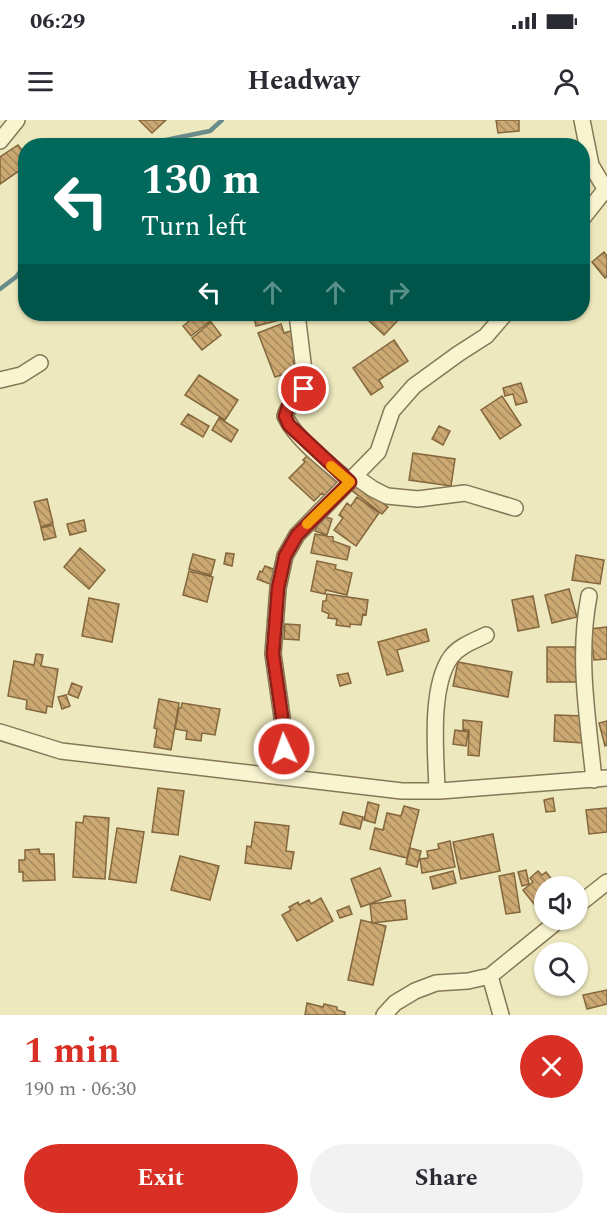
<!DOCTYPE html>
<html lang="en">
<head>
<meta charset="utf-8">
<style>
  :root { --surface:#fff; --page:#f2f2f3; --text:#2b2b33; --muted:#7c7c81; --accent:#d93025 }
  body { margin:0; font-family:Spectral,serif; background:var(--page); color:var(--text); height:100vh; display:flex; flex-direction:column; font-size:22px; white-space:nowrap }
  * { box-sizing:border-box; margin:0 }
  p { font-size:20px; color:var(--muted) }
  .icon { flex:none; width:33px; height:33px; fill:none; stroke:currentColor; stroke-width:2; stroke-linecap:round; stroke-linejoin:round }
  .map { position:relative; height:895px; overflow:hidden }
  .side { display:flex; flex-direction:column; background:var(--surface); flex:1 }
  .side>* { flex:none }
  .top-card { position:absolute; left:18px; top:18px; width:572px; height:183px; border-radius:24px; box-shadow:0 2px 4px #0004; background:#00695c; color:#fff; overflow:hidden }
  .tools { position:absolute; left:534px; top:756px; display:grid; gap:12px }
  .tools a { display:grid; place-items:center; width:54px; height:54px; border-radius:50%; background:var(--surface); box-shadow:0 2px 4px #0004; font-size:30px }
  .pin { position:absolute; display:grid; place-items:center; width:51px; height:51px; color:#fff; margin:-26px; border:3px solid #fff; border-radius:50%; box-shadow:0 2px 6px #0007 }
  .me { position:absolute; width:66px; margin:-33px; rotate:357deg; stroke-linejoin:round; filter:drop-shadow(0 0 4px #0008) }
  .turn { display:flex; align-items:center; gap:21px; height:126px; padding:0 24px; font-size:27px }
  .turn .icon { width:78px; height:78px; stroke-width:2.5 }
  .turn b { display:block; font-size:42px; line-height:51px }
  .lanes { display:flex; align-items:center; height:57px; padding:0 24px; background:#0003; justify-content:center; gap:30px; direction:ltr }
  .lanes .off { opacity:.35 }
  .round { display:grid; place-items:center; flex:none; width:63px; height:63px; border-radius:32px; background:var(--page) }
  .summary { display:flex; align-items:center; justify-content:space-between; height:102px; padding:0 24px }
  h1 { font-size:36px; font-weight:700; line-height:45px; color:var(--accent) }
  .action { display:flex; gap:12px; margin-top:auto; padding:12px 24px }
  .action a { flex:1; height:69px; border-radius:36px; background:var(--accent); color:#fff; font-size:24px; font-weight:700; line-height:69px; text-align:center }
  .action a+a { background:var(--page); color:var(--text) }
  .status { display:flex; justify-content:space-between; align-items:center; height:42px; padding:0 30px; background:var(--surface); direction:ltr }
  .status svg { height:16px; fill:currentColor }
  header { display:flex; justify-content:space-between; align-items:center; height:78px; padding:0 24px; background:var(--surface); font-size:27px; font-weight:700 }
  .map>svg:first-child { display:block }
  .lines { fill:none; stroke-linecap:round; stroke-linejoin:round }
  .stream { stroke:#698c8a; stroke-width:4.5 }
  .building { fill:url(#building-back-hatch); stroke:#84673c; stroke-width:1.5 }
  .minor-casing { stroke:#857856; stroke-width:18 }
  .minor { stroke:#f9f4d0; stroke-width:15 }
  .route-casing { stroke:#8d1f18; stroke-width:15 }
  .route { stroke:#d93025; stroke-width:10 }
  .slow { stroke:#f59e0b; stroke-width:10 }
</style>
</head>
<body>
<div class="status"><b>06:29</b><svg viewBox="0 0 49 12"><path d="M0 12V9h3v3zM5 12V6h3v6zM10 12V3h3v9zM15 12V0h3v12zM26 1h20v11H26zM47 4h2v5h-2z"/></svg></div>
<header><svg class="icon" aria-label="menu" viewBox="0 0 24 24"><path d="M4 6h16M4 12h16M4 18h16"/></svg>Headway<svg class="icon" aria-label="person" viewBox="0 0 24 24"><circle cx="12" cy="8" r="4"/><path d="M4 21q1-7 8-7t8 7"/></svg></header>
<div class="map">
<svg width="607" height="895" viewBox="0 0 607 895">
  <defs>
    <pattern id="building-back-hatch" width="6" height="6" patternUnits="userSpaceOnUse" patternTransform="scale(1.5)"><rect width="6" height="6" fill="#cca973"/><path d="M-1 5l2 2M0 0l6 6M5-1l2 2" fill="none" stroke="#a68a5e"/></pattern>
  </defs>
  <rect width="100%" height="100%" fill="#ede8bd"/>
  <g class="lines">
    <path class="stream" d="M136,26L210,11L222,0
      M0,169L16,157L26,144"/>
  </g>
  <path class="building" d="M139,0H166L152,13Z
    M496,0H519V11L498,13Z
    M18,25L26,36V46L0,64V37Z
    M604,132L607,136V157L605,158L592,142Z
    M198,194H204L210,201L191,216L183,206Z
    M253,194H279L280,200L256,206Z
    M367,194H404L384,215L364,196Z
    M211,202L221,215L202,230L192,218Z
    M281,204L284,213L291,211L296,227L292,228L296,240L293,241L296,250L275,257L258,213Z
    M394,220L408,241L379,260L383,267L371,275L353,248Z
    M199,255L238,280L225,300L185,275Z
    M521,263L527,282L516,285L513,274L505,276L503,268Z
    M502,276L521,305L500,319L481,290Z
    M188,294L209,306L203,317L181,304Z
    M219,298L238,310L231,322L212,310Z
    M439,306L450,311L443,325L432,319Z
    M310,333L342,363L327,378L322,373L314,381L289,358L305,342L303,340Z
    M413,333L455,339L451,366L409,360Z
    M355,362L388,387L382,394L350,369Z
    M357,377L379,393L356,426L334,410L343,398L339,395L347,383L351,386Z
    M47,379L53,403L41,407L34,382Z
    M321,395L332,399L327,415L315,411Z
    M84,400L86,411L70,415L67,404Z
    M53,405L56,417L44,420L41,408Z
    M315,414L333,417V421L350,427L347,440L311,433Z
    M80,428L105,450L89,469L64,447Z
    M226,433L234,434L232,446L224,444Z
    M193,434L215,440L211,455L189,449Z
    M576,435L604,440L600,464L572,460Z
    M317,441L336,445L335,449L352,453L347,475L326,470L325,474L311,471Z
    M265,446L276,450L270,464L257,459L260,451L262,452Z
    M189,451L213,457L207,482L183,475Z
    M569,469L577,497L552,503L545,475Z
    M327,474L368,480L366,495L363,494L361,505L350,504V507L336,505L337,499L328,498L329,494L322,491L323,481H326Z
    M533,476L539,507L518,511L512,480Z
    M89,478L119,484L112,522L82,516Z
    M285,504L300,505L299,520L284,519Z
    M607,507V539L594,540L590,509Z
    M426,509L429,521L397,530L403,551L387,555L378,522Z
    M547,527H577V562H547Z
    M36,534L43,535L41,546L58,549L52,587L47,586L46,593L26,589L27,580L8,576L14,541L34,545Z
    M458,542L512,552L508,577L453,566Z
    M348,553L351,563L340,566L337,555Z
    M72,563L82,567L78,578L68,574Z
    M66,575L70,586L62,589L58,577Z
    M159,579L179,583L171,630L154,627L157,609L154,608Z
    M182,583L220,589L215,615L202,613L201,621L186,619L187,611L175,609L179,588H181Z
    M555,595L584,596L583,623L554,621Z
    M463,600L482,602L479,636L468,635L469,610H463Z
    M607,601V625L605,626L599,603Z
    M455,610L468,612L466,626L453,624Z
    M158,668L184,671L178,715L152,712Z
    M553,678L555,691L546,692L544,680Z
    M368,682L379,685L375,703L364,700Z
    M404,686L419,690L407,738L370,729L375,708L383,710L387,693L401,696Z
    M607,688V712L589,714L586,690Z
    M343,692L363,697L360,709L340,704Z
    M84,696L109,698L105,759L73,757L76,702L83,703Z
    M255,702L289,706L286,731L294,732L291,749L245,743L247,726L251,727Z
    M117,708L144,712L136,763L109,759Z
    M493,714L500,751L461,759L453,722Z
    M450,721L455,747L422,753L420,739L428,738L427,731L439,729L438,724Z
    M410,728L421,731L417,747L406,744Z
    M39,729L40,734H54L55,760L23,761V752H19V740H25V730Z
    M180,736L219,746L210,780L171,770Z
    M380,748L391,776L361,787L351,759Z
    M526,750L529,764L522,766L518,752Z
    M453,751L456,763L433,769L430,757Z
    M538,751L542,755L546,752L557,766H544V792L542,794L523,770L533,762L530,758Z
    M514,753L520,792L506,794L499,756Z
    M321,778L333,801L297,821L282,795L291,790L289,787L298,782L299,785L309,780L311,784Z
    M405,780L407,799L372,803L370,784Z
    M349,786L352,794L340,798L337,791Z
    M361,800L386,806L373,865L348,860Z
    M607,870V884L587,889L583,875Z
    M307,883L323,887L324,884L337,887V890L345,892V895H305Z"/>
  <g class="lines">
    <defs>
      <path id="minor" d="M582,0L591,45L607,72
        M0,21L17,0
        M582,99L605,70
        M297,194L305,259C303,277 290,279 285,296C296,320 329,344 350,362
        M0,260L21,255L40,243
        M356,357L373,369L387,376L418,379L465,373L515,388
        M589,476C577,538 588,598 594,660
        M0,612L61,631L402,671H440L607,658
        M280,656L284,629L282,597L273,534L278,468L285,436L297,415L378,332L392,291L414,266L458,234L486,216L505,194
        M437,670C436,635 429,567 451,537C459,526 474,521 486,515
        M578,785L607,762
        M490,856L501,895
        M384,895L395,883L415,871L436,863L468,861L490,856L559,800"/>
    </defs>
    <use href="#minor" class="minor-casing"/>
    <use href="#minor" class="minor"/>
  </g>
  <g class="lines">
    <defs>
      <path id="route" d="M284,629L282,597L273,534L278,468L285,436L297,415L350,362L289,305L285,296L288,287L304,269"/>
    </defs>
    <use href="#route" class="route-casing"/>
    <use href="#route" class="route"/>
    <path class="slow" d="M307,404L350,362L331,346"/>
  </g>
</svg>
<div class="tools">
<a><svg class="icon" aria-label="sound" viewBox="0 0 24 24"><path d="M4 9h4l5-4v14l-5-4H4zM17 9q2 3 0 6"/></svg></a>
<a><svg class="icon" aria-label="search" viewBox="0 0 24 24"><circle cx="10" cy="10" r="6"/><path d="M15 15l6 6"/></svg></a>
</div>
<div class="pin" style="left:304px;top:269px;background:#d93025"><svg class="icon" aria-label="arrive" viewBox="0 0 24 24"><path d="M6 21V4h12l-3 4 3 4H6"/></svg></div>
<svg class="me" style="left:284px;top:629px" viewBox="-20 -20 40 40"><circle r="17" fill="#d93025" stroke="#fff" stroke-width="3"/><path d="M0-11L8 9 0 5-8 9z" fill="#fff"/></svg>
<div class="top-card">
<div class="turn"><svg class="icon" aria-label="left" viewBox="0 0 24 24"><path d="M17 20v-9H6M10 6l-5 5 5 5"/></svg><div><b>130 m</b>Turn left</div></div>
<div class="lanes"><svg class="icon" aria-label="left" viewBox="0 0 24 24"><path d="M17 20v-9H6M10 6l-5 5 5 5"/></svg><svg class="icon off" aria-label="ahead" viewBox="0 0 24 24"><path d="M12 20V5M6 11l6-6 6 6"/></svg><svg class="icon off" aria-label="ahead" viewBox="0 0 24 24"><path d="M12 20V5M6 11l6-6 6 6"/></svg><svg class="icon off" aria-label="right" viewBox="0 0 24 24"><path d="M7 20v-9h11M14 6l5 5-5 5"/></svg></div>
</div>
</div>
<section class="side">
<div class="summary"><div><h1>1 min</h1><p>190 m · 06:30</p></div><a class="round" style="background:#d93025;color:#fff"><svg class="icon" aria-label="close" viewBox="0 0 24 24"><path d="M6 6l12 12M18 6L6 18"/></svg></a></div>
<div class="action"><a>Exit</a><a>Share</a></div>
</section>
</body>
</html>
